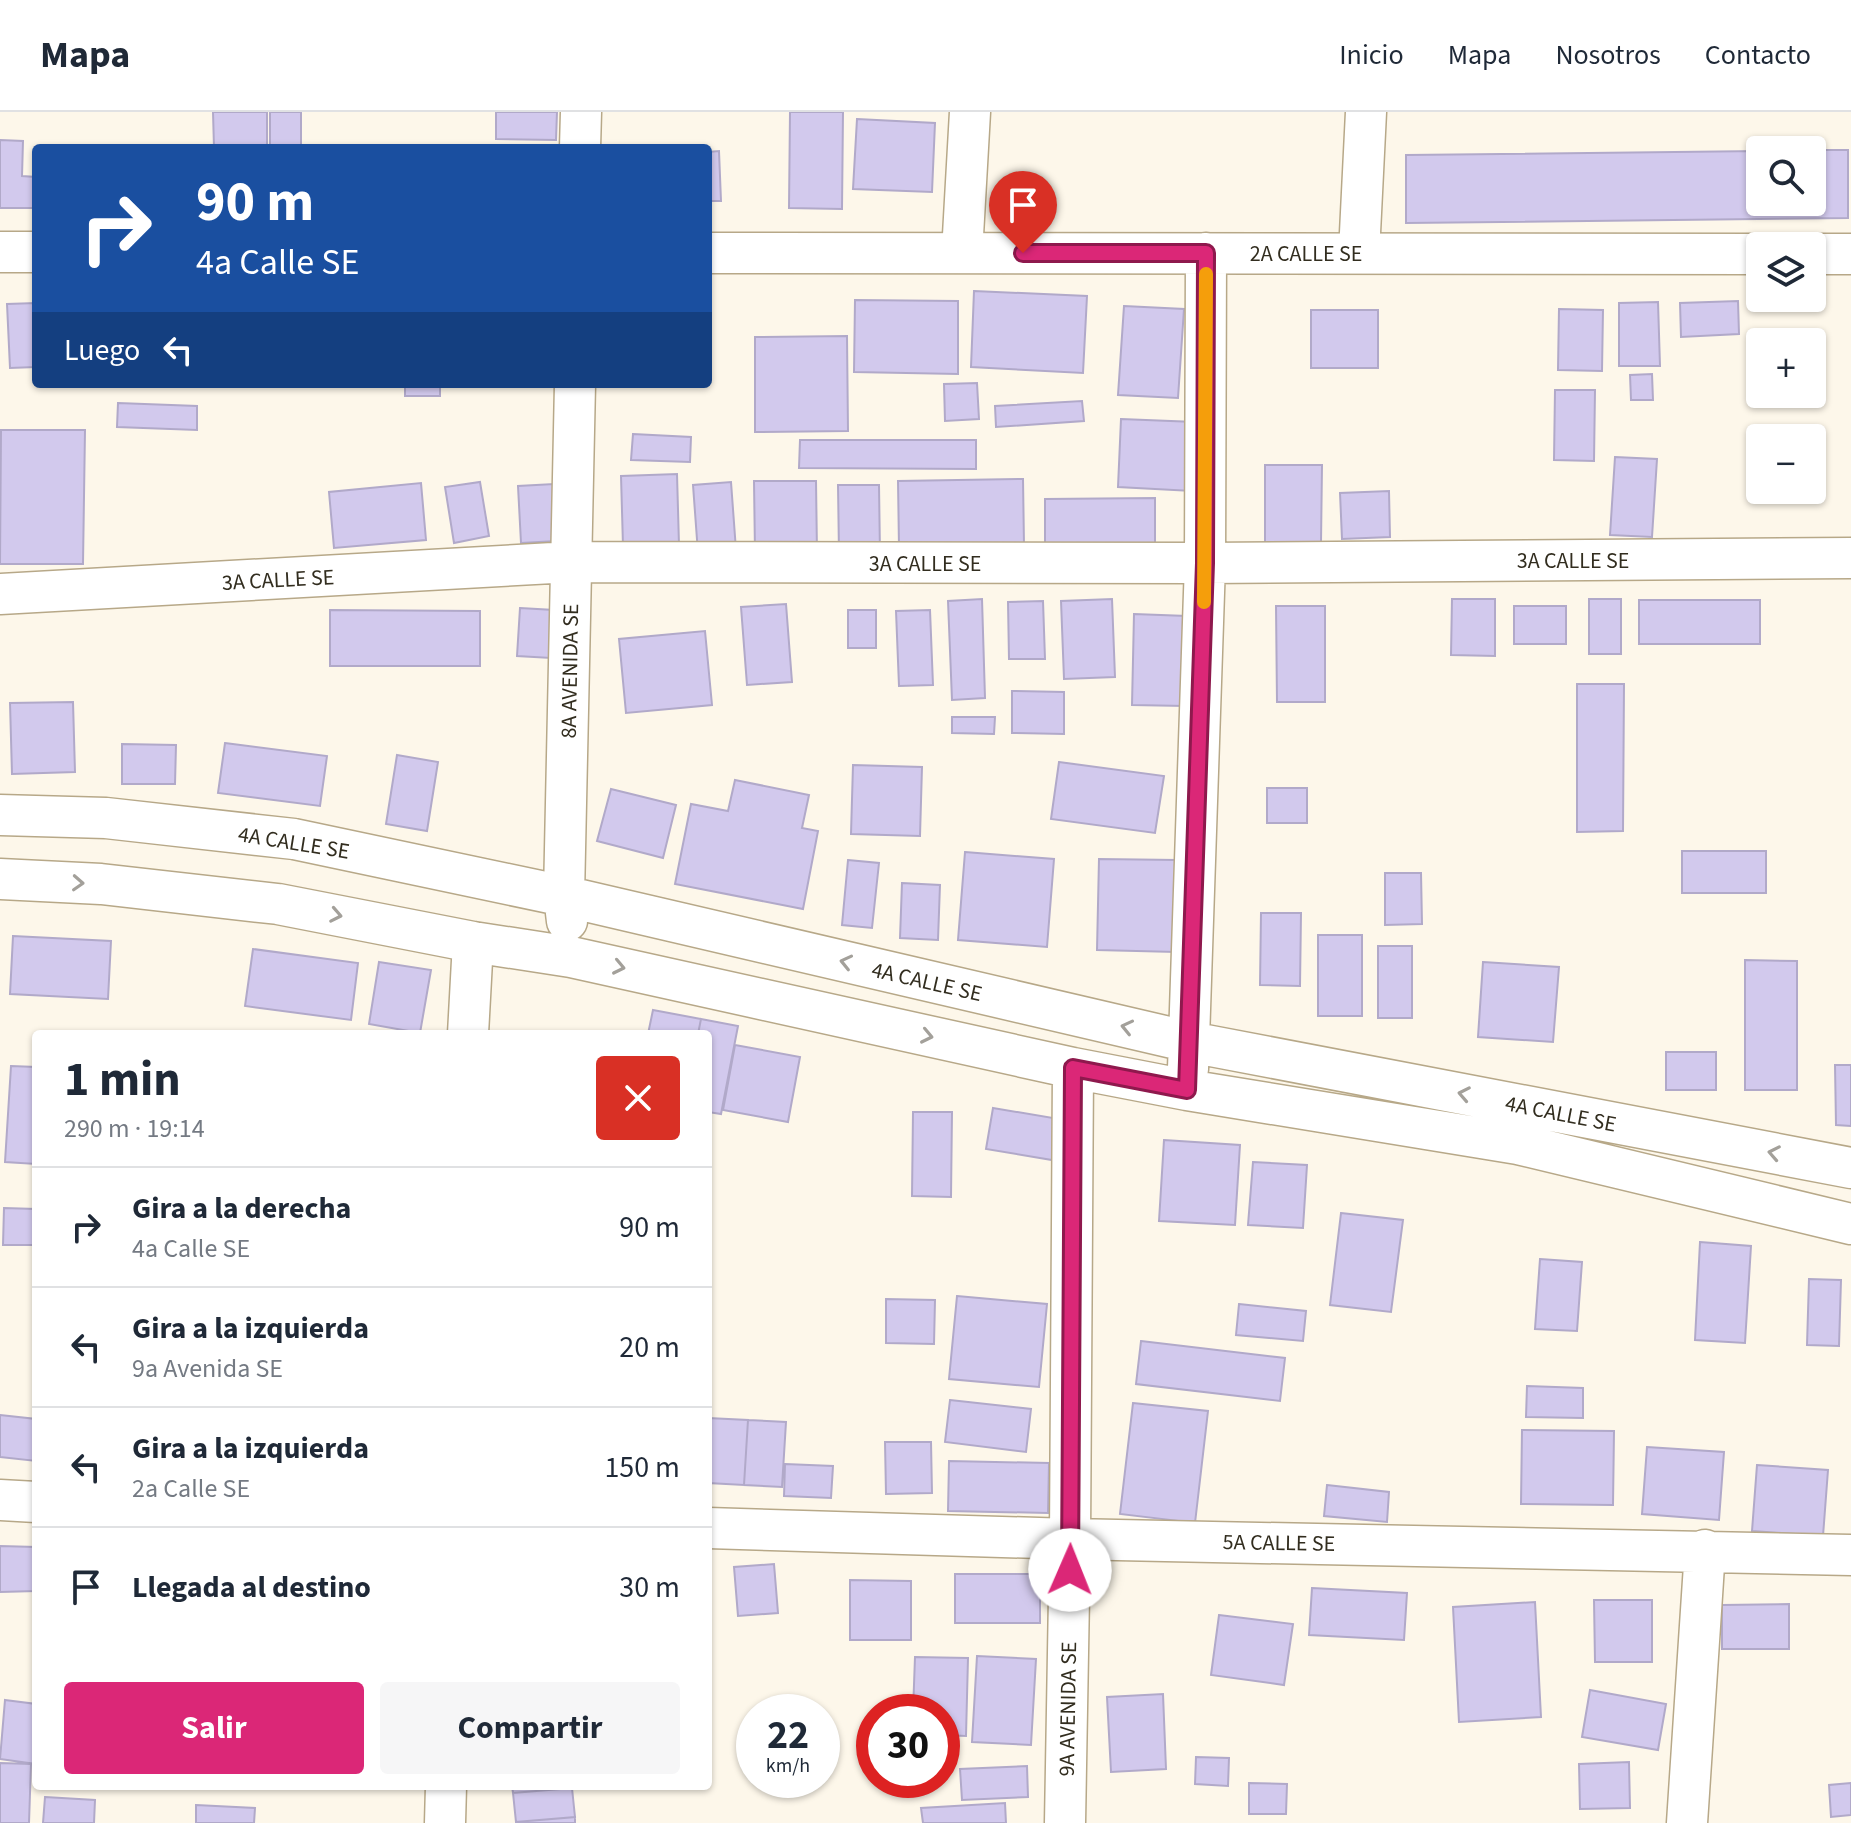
<!DOCTYPE html>
<html lang="es">
<head>
<meta charset="utf-8">
<style>
  :root { --surface:#fff; --page:#f6f6f7; --text:#1f2937; --muted:#747a83; --line:#e0e1e3; --accent:#db2777 }
  body { margin:0; font-family:"Source Sans 3",sans-serif; background:var(--page); color:var(--text); height:100vh; display:flex; flex-direction:column; font-size:30px; white-space:nowrap }
  * { box-sizing:border-box; margin:0 }
  p { font-size:26px; color:var(--muted) }
  .icon { flex:none; width:44px; height:44px; fill:none; stroke:currentColor; stroke-width:2; stroke-linecap:round; stroke-linejoin:round }
  .map { position:relative; flex:1; overflow:hidden }
  .drawer { position:absolute; left:32px; top:918px; width:680px; height:760px; display:flex; flex-direction:column; background:var(--surface); border-radius:8px; box-shadow:0 2px 6px #0004 }
  .drawer>* { flex:none }
  .guide { position:absolute; left:32px; top:32px; width:680px; height:244px; border-radius:8px; box-shadow:0 2px 6px #0004; background:#1a4fa0; color:#fff; overflow:hidden }
  .buttons { position:absolute; left:1746px; top:24px; display:grid; gap:16px }
  .buttons a { display:grid; place-items:center; width:80px; height:80px; border-radius:8px; background:var(--surface); box-shadow:0 2px 6px #0004; font-size:40px }
  .speed { position:absolute; left:736px; top:1582px; display:flex; gap:16px; font-size:40px; font-weight:700; text-align:center }
  .speed>* { display:grid; place-content:center; width:104px; height:104px; border-radius:50%; background:var(--surface); box-shadow:0 2px 6px #0004; line-height:1 }
  .speed small { font-size:20px; font-weight:400 }
  .speed .limit { border:12px solid #d22; background:#fff; color:#111 }
  .pin { position:absolute; display:grid; place-items:center; width:68px; height:68px; color:#fff; margin:-82px -34px; border-radius:50% 50% 50% 0; rotate:-45deg; box-shadow:0 0 8px #0007 }
  .pin .icon { rotate:45deg }
  .me { position:absolute; width:88px; margin:-44px; rotate:1deg; stroke-linejoin:round; filter:drop-shadow(0 0 6px #0008) }
  .turn { display:flex; align-items:center; gap:28px; height:168px; padding:0 32px; font-size:36px }
  .turn .icon { width:104px; height:104px; stroke-width:2.5 }
  .turn b { display:block; font-size:56px; line-height:68px }
  .then { display:flex; align-items:center; height:76px; padding:0 32px; background:#0003; gap:16px; font-size:30px }
  .round { display:grid; place-items:center; flex:none; width:84px; height:84px; border-radius:8px; background:var(--page) }
  .head { display:flex; align-items:center; justify-content:space-between; height:136px; padding:0 32px }
  h1 { font-size:48px; font-weight:700; line-height:60px }
  .button { display:flex; gap:16px; margin-top:auto; padding:16px 32px }
  .button a { flex:1; height:92px; border-radius:8px; background:var(--accent); color:#fff; font-size:32px; font-weight:700; line-height:92px; text-align:center }
  .button a+a { background:var(--page); color:var(--text) }
  ul { padding:0; list-style:none }
  li { display:flex; align-items:center; gap:24px; height:120px; padding:0 32px; border-top:2px solid var(--line) }
  li div { flex:1 }
  li b { display:block; font-size:30px }
  li em { font-style:normal }
  header { display:flex; align-items:center; gap:48px; box-sizing:border-box; height:112px; padding:0 40px; background:var(--surface); border-bottom:2px solid var(--line) }
  header strong { font-size:38px }
  nav { display:flex; gap:44px; margin-inline-start:auto; font-size:28px }
  .map>svg:first-child { display:block }
  .building { fill:#d2c9ed; stroke:#b1a9c9; stroke-width:2 }
  .lines { fill:none; stroke-linecap:round; stroke-linejoin:round }
  .minor-casing { stroke:#b7a888; stroke-width:43 }
  .minor { stroke:#fff; stroke-width:40 }
  .oneway { stroke:#a3a09a }
  .route-casing { stroke:#8e194d; stroke-width:20 }
  .route { stroke:#db2777; stroke-width:14 }
  .slow { stroke:#f59e0b; stroke-width:14 }
  .labels { text-anchor:middle; stroke-width:8; stroke-linejoin:round; paint-order:stroke }
  .street-label { font-size:22px; fill:#322d1f; stroke:#fff }
</style>
</head>
<body>
<header>
<strong>Mapa</strong>
<nav><a>Inicio</a><a>Mapa</a><a>Nosotros</a><a>Contacto</a></nav>
</header>
<div class="map">
<svg width="1851" height="1711" viewBox="0 0 1851 1711">
  <rect width="100%" height="100%" fill="#fdf7ea"/>
  <path class="building" d="M213,0H267V36H214Z
    M270,0H301V36H270Z
    M496,0H557L556,28L496,27Z
    M790,0H843L842,97L789,96Z
    M857,7L935,11L932,80L853,77Z
    M0,28L23,29L22,64L36,65V96H0Z
    M133,34L197,35V36H133Z
    M1812,38H1848V106L1406,111V43L1760,39V90H1812Z
    M719,39L721,89H708V40Z
    M974,179L1087,184L1083,261L971,255Z
    M855,188L958,189V262L854,260Z
    M1738,189L1739,222L1681,225L1680,191Z
    M1658,190L1660,254H1619V191Z
    M36,191V255L10,256L7,192Z
    M1124,194L1184,197L1178,286L1118,283Z
    M1559,197L1603,198L1602,259L1558,258Z
    M1311,198H1378V256H1311Z
    M1805,221L1806,230H1772L1771,222Z
    M847,224L848,319L755,320V225Z
    M1652,262L1653,288H1631L1630,263Z
    M977,271L979,307L945,309L944,272Z
    M405,272H440V284H405Z
    M1555,278H1595L1594,349L1554,348Z
    M1082,289L1084,309L996,315L995,294Z
    M118,291L197,294V318L117,315Z
    M1121,307L1195,310L1192,379L1118,375Z
    M1,318H85L83,452H0Z
    M633,322L691,325L690,350L631,348Z
    M800,328H976V357L799,356Z
    M1615,345L1657,347L1652,425L1610,423Z
    M1265,353H1322L1321,431H1265Z
    M677,362L679,433L623,434L621,364Z
    M1023,367L1024,433L899,435L898,369Z
    M754,369H816L817,441H755Z
    M480,370L489,424L454,431L445,375Z
    M731,370L736,438L698,441L693,373Z
    M421,371L426,428L334,436L329,380Z
    M554,372L557,429L521,431L518,374Z
    M838,373H879L880,442H839Z
    M1389,379L1390,425L1342,427L1340,381Z
    M1155,386V444L1045,445V387Z
    M982,487L985,586L952,588L948,489Z
    M1112,487L1115,565L1064,567L1061,489Z
    M1452,487H1495V544L1451,543Z
    M1589,487H1621V542H1589Z
    M1639,488H1760V532H1639Z
    M1043,489L1045,547H1009L1008,490Z
    M786,492L792,570L747,573L741,495Z
    M1276,494H1325V590H1277Z
    M1514,494H1566V532H1514Z
    M520,496L554,498L551,546L517,544Z
    M330,498L480,499V554H330Z
    M848,498H876V536H848Z
    M930,498L933,573L899,574L896,499Z
    M1134,502L1187,504L1185,594L1132,593Z
    M705,519L712,593L626,601L619,527Z
    M1577,572H1624L1623,719L1577,720Z
    M1012,579L1064,580V622L1012,621Z
    M73,590L75,660L12,662L10,591Z
    M952,605H995L994,622L952,621Z
    M225,631L327,644L320,694L218,681Z
    M122,632L176,633L175,672H122Z
    M397,643L438,650L427,719L386,712Z
    M1059,650L1164,664L1155,721L1051,707Z
    M853,653L922,655L920,724L851,722Z
    M735,668L809,683L802,716L818,719L803,797L675,772L691,692L728,699Z
    M1267,676H1307V711H1267Z
    M611,677L676,693L663,746L597,729Z
    M1682,739H1766V781H1682Z
    M965,740L1054,747L1047,835L958,828Z
    M1099,747L1177,748L1176,840L1097,838Z
    M848,748L879,751L872,816L842,813Z
    M1385,761H1421L1422,812L1385,813Z
    M902,771L940,773L938,828L900,826Z
    M1261,801H1301L1300,874L1260,873Z
    M1318,823H1362V904H1318Z
    M13,824L111,829L108,887L10,882Z
    M1378,834H1412V906H1378Z
    M253,837L358,851L351,908L245,894Z
    M1745,848L1797,849V978H1745Z
    M379,850L431,858L420,921L369,912Z
    M1483,850L1559,855L1553,930L1478,925Z
    M653,898L701,907L698,922H648Z
    M701,907L738,914L721,1002L708,1000V922H698Z
    M735,933L800,945L788,1010L723,998Z
    M1666,940H1716V978H1666Z
    M1835,953H1851V1014L1836,1013Z
    M11,954L36,955V1052L5,1050Z
    M993,996L1059,1007L1052,1048L986,1037Z
    M913,1000H952L951,1085L912,1084Z
    M1164,1028L1240,1033L1235,1113L1159,1109Z
    M1253,1050L1307,1053L1303,1116L1248,1113Z
    M4,1096L36,1097V1133H3Z
    M1341,1101L1403,1108L1391,1200L1330,1193Z
    M1700,1130L1751,1134L1745,1231L1695,1228Z
    M1540,1147L1582,1150L1577,1219L1535,1217Z
    M1809,1167L1841,1168L1839,1234L1807,1233Z
    M957,1184L1047,1192L1039,1275L949,1267Z
    M886,1187L935,1188L934,1232L886,1231Z
    M1239,1192L1306,1199L1303,1229L1236,1223Z
    M1141,1229L1285,1246L1280,1289L1136,1272Z
    M1527,1274L1583,1276V1306L1526,1305Z
    M950,1288L1031,1297L1026,1340L945,1330Z
    M1133,1291L1208,1299L1195,1411L1120,1402Z
    M0,1303L36,1307V1349L0,1345Z
    M708,1306L748,1308L744,1373L708,1371Z
    M748,1308L786,1310L782,1375L744,1373Z
    M1522,1318L1614,1319L1613,1393L1521,1392Z
    M885,1330H931L932,1381L886,1382Z
    M1647,1335L1724,1340L1719,1408L1642,1402Z
    M949,1349L1049,1351L1048,1401L948,1399Z
    M785,1352L833,1354L831,1386L784,1384Z
    M1757,1353L1828,1358L1823,1424L1752,1419Z
    M1327,1373L1389,1380L1387,1410L1324,1404Z
    M0,1434L36,1435V1479L0,1480Z
    M774,1452L778,1501L738,1504L734,1455Z
    M955,1462H1040V1511H955Z
    M850,1468L911,1469V1528H850Z
    M1312,1476L1407,1481L1404,1528L1309,1523Z
    M1594,1488H1652V1550H1595Z
    M1535,1490L1541,1605L1459,1610L1453,1495Z
    M1789,1492V1537H1722V1493Z
    M1219,1503L1293,1512L1284,1573L1211,1563Z
    M977,1544L1036,1547L1031,1633L972,1630Z
    M915,1545L968,1546L966,1624L942,1623V1600H913Z
    M1590,1578L1666,1592L1658,1638L1582,1625Z
    M1163,1582L1166,1657L1111,1660L1107,1585Z
    M5,1588L36,1592V1652L0,1647Z
    M1196,1645L1229,1646L1228,1674L1195,1672Z
    M1629,1650L1630,1696L1580,1697L1579,1652Z
    M0,1651L31,1652L29,1711H0Z
    M1027,1654L1028,1685L962,1688L960,1657Z
    M1249,1671L1287,1672L1286,1702H1249Z
    M1851,1671V1703L1831,1705L1829,1673Z
    M512,1674H572V1676L513,1681Z
    M572,1676L575,1705L516,1710L513,1681Z
    M45,1685L95,1688L94,1711H43Z
    M1005,1691L1006,1711H923L921,1696Z
    M196,1693L255,1696L254,1711H196Z
    M575,1705V1711H516V1710Z"/>
  <g class="lines">
    <defs>
      <path id="minor" d="M580,36L581,0
        M0,140H36
        M708,141L1760,142
        M962,141L970,0
        M1359,141L1366,0
        M1812,142H1851
        M0,482L571,450L1205,451L1851,446
        M0,703L106,706L294,727L564,784L1190,930L1851,1056
        M0,767L101,772L278,792L473,830L571,845L1073,956L1187,978L1518,1032L1851,1112
        M567,809L564,784L575,272
        M468,922L473,830
        M1188,957L1205,451L1206,141
        M0,1388L36,1390
        M708,1416L1070,1427L1851,1443
        M445,1711L446,1674
        M1065,1711L1070,1427L1073,956
        M1687,1711L1705,1438"/>
    </defs>
    <use href="#minor" class="minor-casing"/>
    <use href="#minor" class="minor"/>
  </g>
  <defs><path id="oneway-chevron" d="M-2-3.5L2.5 0L-2 3.5" fill="none" stroke-width="1.6" stroke-linecap="round" stroke-linejoin="round" transform="scale(2)"/></defs>
  <g class="oneway">
    <use href="#oneway-chevron" transform="translate(78 771) rotate(3)"/>
    <use href="#oneway-chevron" transform="translate(336 803) rotate(11)"/>
    <use href="#oneway-chevron" transform="translate(846 850) rotate(-167)"/>
    <use href="#oneway-chevron" transform="translate(619 855) rotate(12)"/>
    <use href="#oneway-chevron" transform="translate(1127 915) rotate(-167)"/>
    <use href="#oneway-chevron" transform="translate(927 924) rotate(12)"/>
    <use href="#oneway-chevron" transform="translate(1464 982) rotate(-169)"/>
    <use href="#oneway-chevron" transform="translate(1774 1041) rotate(-169)"/>
  </g>
  <g class="lines">
    <defs>
      <path id="route" d="M1023,141H1206L1205,451L1187,978L1073,956L1070,1458"/>
    </defs>
    <use href="#route" class="route-casing"/>
    <use href="#route" class="route"/>
    <path class="slow" d="M1204,490L1206,162"/>
  </g>
  <g class="labels">
    <g class="street-label">
      <text x="1306" y="149">2A CALLE SE</text>
      <text x="1573" y="456">3A CALLE SE</text>
      <text x="925" y="459">3A CALLE SE</text>
      <text transform="translate(278 467) rotate(-3)" y="8">3A CALLE SE</text>
      <text transform="translate(569 559) rotate(-89)" y="8">8A AVENIDA SE</text>
      <text transform="translate(294 730) rotate(9)" y="8">4A CALLE SE</text>
      <text transform="translate(927 869) rotate(13)" y="8">4A CALLE SE</text>
      <text transform="translate(1561 1001) rotate(11)" y="8">4A CALLE SE</text>
      <text transform="translate(1279 1430) rotate(1)" y="8">5A CALLE SE</text>
      <text transform="translate(1067 1597) rotate(-89)" y="8">9A AVENIDA SE</text>
    </g>
  </g>
</svg>
<div class="buttons">
<a><svg class="icon" aria-label="search" viewBox="0 0 24 24"><circle cx="10" cy="10" r="6"/><path d="M15 15l6 6"/></svg></a>
<a><svg class="icon" aria-label="layers" viewBox="0 0 24 24"><path d="M12 4l9 5-9 5-9-5zM3 14l9 5 9-5"/></svg></a>
<a>+</a>
<a>−</a>
</div>
<div class="speed"><div>22<small>km/h</small></div><div class="limit">30</div></div>
<div class="pin" style="left:1023px;top:141px;background:#d93025"><svg class="icon" aria-label="arrive" viewBox="0 0 24 24"><path d="M6 21V4h12l-3 4 3 4H6"/></svg></div>
<svg class="me" style="left:1070px;top:1458px" viewBox="-20 -20 40 40"><circle r="19" fill="#fff"/><path d="M0-13L10 11 0 6-10 11z" fill="#db2777"/></svg>
<div class="guide">
<div class="turn"><svg class="icon" aria-label="right" viewBox="0 0 24 24"><path d="M7 20v-9h11M14 6l5 5-5 5"/></svg><div><b>90 m</b>4a Calle SE</div></div>
<div class="then">Luego<svg class="icon" aria-label="left" viewBox="0 0 24 24"><path d="M17 20v-9H6M10 6l-5 5 5 5"/></svg></div>
</div>
<section class="drawer">
<div class="head"><div><h1>1 min</h1><p>290 m · 19:14</p></div><a class="round" style="background:#d93025;color:#fff"><svg class="icon" aria-label="close" viewBox="0 0 24 24"><path d="M6 6l12 12M18 6L6 18"/></svg></a></div>
<ul>
<li><svg class="icon" aria-label="right" viewBox="0 0 24 24"><path d="M7 20v-9h11M14 6l5 5-5 5"/></svg><div><b>Gira a la derecha</b><p>4a Calle SE</p></div><em>90 m</em></li>
<li><svg class="icon" aria-label="left" viewBox="0 0 24 24"><path d="M17 20v-9H6M10 6l-5 5 5 5"/></svg><div><b>Gira a la izquierda</b><p>9a Avenida SE</p></div><em>20 m</em></li>
<li><svg class="icon" aria-label="left" viewBox="0 0 24 24"><path d="M17 20v-9H6M10 6l-5 5 5 5"/></svg><div><b>Gira a la izquierda</b><p>2a Calle SE</p></div><em>150 m</em></li>
<li><svg class="icon" aria-label="arrive" viewBox="0 0 24 24"><path d="M6 21V4h12l-3 4 3 4H6"/></svg><div><b>Llegada al destino</b></div><em>30 m</em></li>
</ul>
<div class="button"><a>Salir</a><a>Compartir</a></div>
</section>
</div>
</body>
</html>
